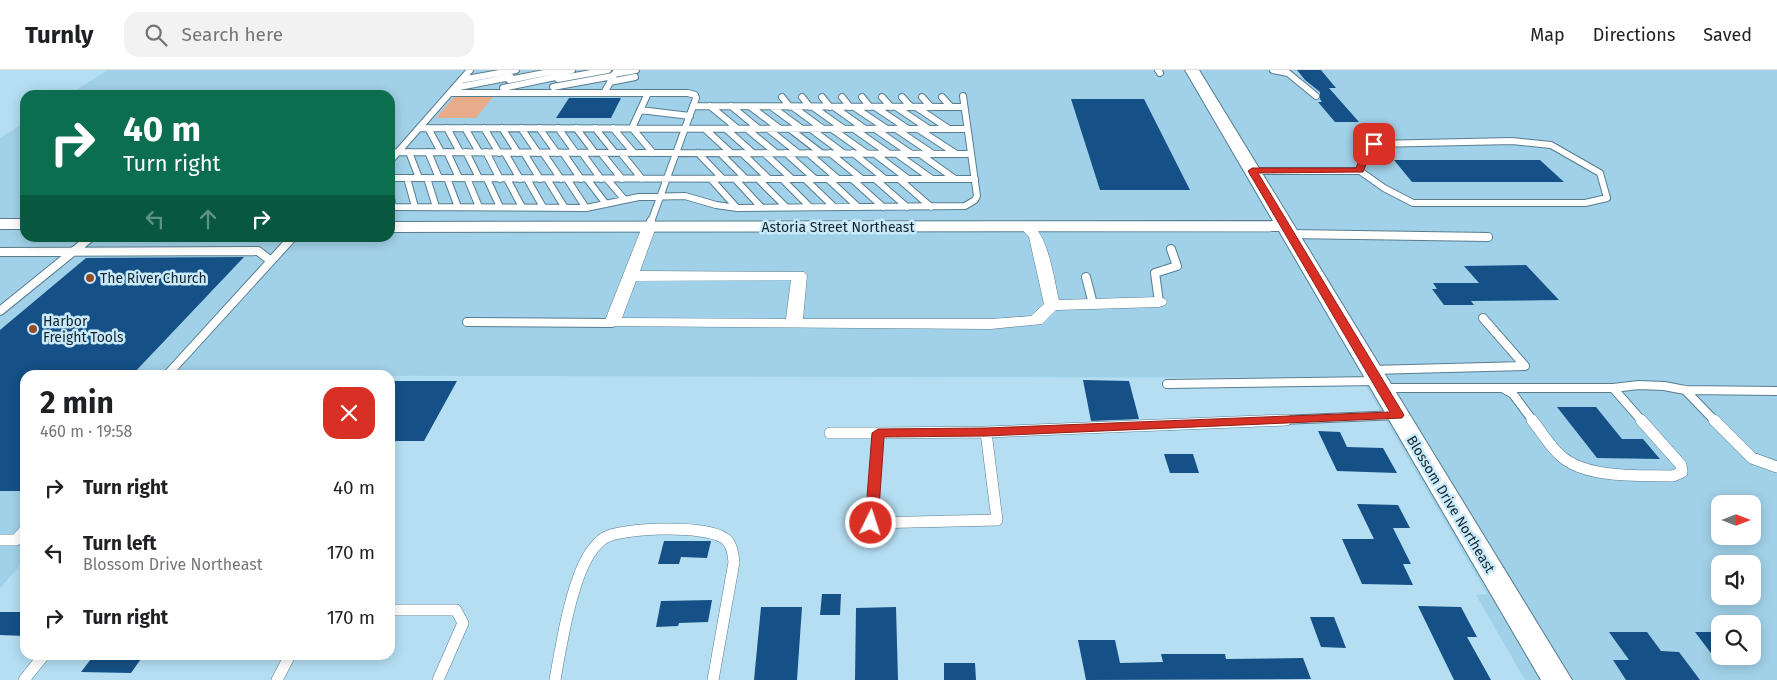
<!DOCTYPE html>
<html lang="en">
<head>
<meta charset="utf-8">
<style>
  :root { --surface:#fff; --page:#f2f2f2; --text:#202124; --muted:#757577; --line:#e0e0e0 }
  body { margin:0; font-family:"Fira Sans",sans-serif; background:var(--page); color:var(--text); height:100vh; display:flex; flex-direction:column; font-size:19px; white-space:nowrap }
  * { box-sizing:border-box; margin:0 }
  p { font-size:16px; color:var(--muted) }
  .icon { flex:none; width:28px; height:28px; fill:none; stroke:currentColor; stroke-width:2; stroke-linecap:round; stroke-linejoin:round }
  .map { position:relative; flex:1; overflow:hidden }
  .drawer { position:absolute; left:20px; top:300px; width:375px; height:290px; display:flex; flex-direction:column; background:var(--surface); border-radius:15px; box-shadow:0 2px 12px #0003 }
  .drawer>* { flex:none }
  .guide { position:absolute; left:20px; top:20px; width:375px; height:152px; border-radius:15px; box-shadow:0 2px 12px #0003; background:#0b6e4f; color:#fff; overflow:hidden }
  .needle { width:32px; rotate:90deg }
  .buttons { position:absolute; left:1711px; top:425px; display:grid; gap:10px }
  .buttons a { display:grid; place-items:center; width:50px; height:50px; border-radius:10px; background:var(--surface); box-shadow:0 2px 12px #0003; font-size:25px }
  .pin { position:absolute; display:grid; place-items:center; width:42px; height:42px; color:#fff; margin:-21px; border-radius:10px; box-shadow:0 2px 8px #0006 }
  .me { position:absolute; width:55px; margin:-28px; rotate:4deg; stroke-linejoin:round; filter:drop-shadow(0 0 4px #0008) }
  .turn { display:flex; align-items:center; gap:18px; height:105px; padding:0 20px; font-size:22px }
  .turn .icon { width:65px; height:65px; stroke-width:2.5 }
  .turn b { display:block; font-size:35px; line-height:42px }
  .lanes { display:flex; align-items:center; height:48px; padding:0 20px; background:#0003; justify-content:center; gap:25px; direction:ltr }
  .lanes .off { opacity:.35 }
  .round { display:grid; place-items:center; flex:none; width:52px; height:52px; border-radius:15px; background:var(--page) }
  .headline { display:flex; align-items:center; justify-content:space-between; height:85px; padding:0 20px }
  h1 { font-size:30px; font-weight:700; line-height:38px }
  ul { padding:0; list-style:none }
  li { display:flex; align-items:center; gap:15px; height:65px; padding:0 20px }
  li div { flex:1 }
  li b { display:block; font-size:19px }
  li em { font-style:normal }
  header { display:flex; align-items:center; gap:30px; box-sizing:border-box; height:70px; padding:0 25px; background:var(--surface); border-bottom:1px solid var(--line) }
  header strong { font-size:24px }
  nav { display:flex; gap:28px; margin-inline-start:auto; font-size:18px }
  .search { width:350px; height:45px; background:var(--page); display:flex; align-items:center; gap:12px; box-sizing:border-box; padding:0 18px; border-radius:15px; color:var(--muted); font-size:19px }
  .map>svg:first-child { display:block }
  .built { fill:#a1d1e8; fill-rule:evenodd }
  .green { fill:#e8ac8b }
  .building { fill:#155186 }
  .lines { fill:none; stroke-linecap:round; stroke-linejoin:round }
  .service-far2-casing { stroke:#577d8f; stroke-width:8 }
  .service-far1-casing { stroke:#577d8f; stroke-width:10 }
  .service-casing { stroke:#577d8f; stroke-width:12 }
  .minor-casing { stroke:#577d8f; stroke-width:1 }
  .tertiary-casing { stroke:#577d8f; stroke-width:2 }
  .service-far2 { stroke:#fff; stroke-width:6 }
  .service-far1 { stroke:#fff; stroke-width:8 }
  .service { stroke:#fff; stroke-width:11 }
  .minor { fill:#fff; fill-rule:evenodd }
  .tertiary { fill:#fff; fill-rule:evenodd }
  .route { fill:#d93025; stroke:#8d1f18 }
  .poi-dot { fill:#934e23; stroke:#c9eafa; stroke-width:2 }
  .labels { text-anchor:middle; stroke-width:5; stroke-linejoin:round; paint-order:stroke }
  .street-label { font-size:14px; fill:#14242c; stroke:#c9eafa }
  .poi-label { font-size:14px; fill:#14242c; stroke:#c9eafa; text-anchor:start }
</style>
</head>
<body>
<header>
<strong>Turnly</strong>
<div class="search"><svg class="icon" aria-label="search" viewBox="0 0 24 24"><circle cx="10" cy="10" r="6"/><path d="M15 15l6 6"/></svg>Search here</div>
<nav><a>Map</a><a>Directions</a><a>Saved</a></nav>
</header>
<div class="map">
<svg width="1777" height="610" viewBox="0 0 1777 610">
  <rect width="100%" height="100%" fill="#b5def2"/>
  <path class="built" d="M108,0H1777V610H1525L1476,525L1487,524L1361,308L25,305V490L0,518V68L25,52V168H390V25H68ZM1720,434H1752V466H1720ZM1720,494H1752V526H1720ZM1720,554H1752V586H1720Z"/>
  <path class="green" d="M454,27H493L476,48H436Z"/>
  <path class="building" d="M1297,0H1321L1336,18H1329L1359,52H1335L1318,32H1322L1320,29V22L1305,10Z
    M569,28H621L611,48H556Z
    M1071,29H1144L1190,120H1100Z
    M1394,90H1540L1564,112H1412Z
    M244,187L132,305H25V421H0V260L86,188Z
    M1526,195L1559,230L1471,231L1474,235H1444L1432,219H1437L1433,213H1479L1464,196Z
    M1083,310L1129,311L1139,349L1091,351Z
    M390,311H457L424,371H390Z
    M1557,337H1596L1622,369H1643L1660,389L1597,388Z
    M1318,361L1340,362L1347,377L1383,378L1397,403L1337,401Z
    M1164,384H1193L1199,403H1170Z
    M1357,434L1398,435L1410,458H1393L1411,494H1403L1413,515L1362,514L1342,469H1374Z
    M664,471H711L707,488L681,487L679,494H658Z
    M822,524H841L840,545H820Z
    M712,530L708,552L679,553L678,556L656,557L661,531Z
    M1418,536L1461,537L1477,567H1467L1491,610H1454Z
    M761,537H802L797,610H754Z
    M896,537L898,610H855L856,538Z
    M0,542H25V566L0,565Z
    M1310,547H1334L1346,578L1321,577Z
    M1609,562H1647L1661,581L1679,582L1700,610H1626L1613,590H1629Z
    M1695,562H1720V595Z
    M1078,570H1115L1120,593L1163,592L1161,584H1225L1226,589L1303,588L1311,609L1086,610Z
    M94,585L143,586L131,603L81,602Z
    M944,593H975L976,610H944Z"/>
  <g class="lines">
    <defs>
      <path id="service-far2" d="M1158,0L1160,3
        M1273,0L1288,3L1316,26
        M563,2L572,0
        M614,4L636,0
        M558,9L608,0
        M461,10L516,0
        M509,10L559,0
        M610,12L635,7
        M553,17L613,6
        M454,18L511,7
        M503,18L560,6
        M450,23H688L695,25L696,28L651,152
        M604,23L617,0
        M648,23L632,58L653,83
        M782,27L790,37
        M802,27L810,37
        M822,27L830,37
        M842,27L850,37
        M862,27L870,37
        M882,27L891,37
        M902,27L911,37
        M922,27L931,37
        M942,27L951,37
        M693,36L964,37
        M710,36L738,59
        M731,36L759,59
        M751,37L780,59
        M772,37L802,59
        M793,37L823,59
        M813,37L844,59
        M834,37L865,59
        M854,37L887,59
        M875,37L908,59
        M896,37L929,59
        M916,37L949,59
        M640,40L690,46
        M419,58L967,59
        M428,58L441,82
        M447,58L460,82
        M465,58L479,82
        M484,58L499,83
        M502,58L518,83
        M521,58L538,83
        M539,58L557,83
        M558,58L576,83
        M576,58L595,83
        M595,58L615,83
        M613,58L634,83
        M705,59L731,83
        M726,59L753,83
        M747,59L776,83
        M768,59L798,83
        M790,59L821,83
        M811,59L843,83
        M832,59L866,83
        M854,59L888,83
        M875,59L910,83
        M896,59L933,84
        M918,59L955,83
        M1512,71L1551,75L1600,103L1607,128L1585,133H1413L1384,118L1360,101L1367,80L1374,74Z
        M397,82L971,84
        M409,82L419,108
        M428,82L439,108
        M447,82L459,108
        M466,82L479,108
        M486,82L500,109
        M505,83L520,109
        M524,83L540,109
        M543,83L561,109
        M563,83L581,109
        M582,83L601,109
        M601,83L622,109
        M621,83L642,109
        M698,83L723,109
        M720,83L746,109
        M742,83L769,109
        M764,83L792,109
        M786,83L815,109
        M808,83L838,109
        M830,83L862,109
        M853,83L885,109
        M875,84L908,109
        M897,84L932,109
        M920,84L955,109
        M390,91L470,0
        M1252,101H1360
        M390,108L975,109
        M407,108L415,137
        M427,108L436,137
        M447,108L458,137
        M467,108L479,137
        M487,109L500,137
        M507,109L522,137
        M527,109L543,137
        M547,109L565,138
        M567,109L586,138
        M587,109L606,134
        M607,109L624,129
        M711,109L737,138
        M735,109L761,137
        M758,109L786,137
        M782,109L810,137
        M805,109L834,137
        M828,109L858,137
        M852,109L883,137
        M875,109L907,137
        M899,109L931,137
        M390,123L393,137
        M390,137L586,138L639,127L685,126L716,135L737,138L965,136L975,130L977,126L963,26"/>
      <path id="service-far1" d="M649,157L651,151
        M1290,164L1488,167
        M0,182L258,181L271,191L167,305
        M271,191L292,168
        M1086,207L1093,234
        M1159,232L1155,203L1177,196L1171,179
        M0,241L90,168
        M467,252L612,253
        M1371,300L1525,296L1483,248
        M1167,314L1377,311
        M1382,318H1613L1642,351
        M1613,318L1639,315L1664,316L1685,320L1777,321
        M1504,319L1513,324L1533,351
        M1685,320L1715,351
        M1256,351L1398,345"/>
      <path id="service" d="M1532,350C1541,361 1550,377 1561,386C1586,409 1641,405 1673,406L1682,402L1681,395L1641,350
        M1714,350L1752,388L1777,397
        M986,362L997,450L871,453L878,363Z
        M986,362L1286,350
        M830,363H878
        M0,470H16L25,460
        M390,540H456L463,553L438,610
        M24,610L44,585
        M277,610L290,585
        M555,610C561,576 572,505 593,479C596,475 600,471 604,468C624,457 705,455 724,468C732,473 733,484 734,492L713,610"/>
      <path id="minor" d="M649,153L654,154L656,157L640,201L804,202L807,205L803,249H991L1031,246L1044,234L1029,167L1020,157L1022,154C1047,148 1054,212 1059,230L1159,227L1165,229L1167,232L1165,235L1159,237L1056,240L1042,254L991,259L606,256L604,253L642,157L644,154ZM791,210L786,249L622,248L636,211Z"/>
      <path id="tertiary" d="M1185,0H1199L1572,610H1541L1279,161L390,162V152L1273,151Z
        M0,149H25V159H0Z"/>
    </defs>
    <use href="#service-far2" class="service-far2-casing"/>
    <use href="#service-far1" class="service-far1-casing"/>
    <use href="#service" class="service-casing"/>
    <use href="#minor" class="minor-casing"/>
    <use href="#tertiary" class="tertiary-casing"/>
    <use href="#service-far2" class="service-far2"/>
    <use href="#service-far1" class="service-far1"/>
    <use href="#service" class="service"/>
    <use href="#minor" class="minor"/>
    <use href="#tertiary" class="tertiary"/>
  </g>
  <path class="route" d="M1371,73L1378,74L1371,81L1363,102L1258,103L1404,345L1402,348L986,366L884,367L878,453L876,456H867L865,453L872,363L878,359L986,358L1390,342L1248,101L1252,98H1356L1363,80Z"/>
  <g class="poi-dot">
    <circle cx="90" cy="208" r="5"/>
    <circle cx="33" cy="259" r="5"/>
  </g>
  <g class="labels">
    <g class="street-label">
      <text x="838" y="162">Astoria Street Northeast</text>
      <text transform="translate(1451 434) rotate(59)" y="5">Blossom Drive Northeast</text>
    </g>
    <g class="poi-label">
      <text x="100" y="213">The River Church</text>
      <text x="43" y="256">Harbor<tspan x="43" dy="16">Freight Tools</tspan></text>
    </g>
  </g>
</svg>
<div class="buttons">
<a><svg class="needle" viewBox="-14 -14 28 28"><path d="M0-13l5 13h-10z" fill="#e53935"/><path d="M0 13l5-13h-10z" fill="#757577"/></svg></a>
<a><svg class="icon" aria-label="sound" viewBox="0 0 24 24"><path d="M4 9h4l5-4v14l-5-4H4zM17 9q2 3 0 6"/></svg></a>
<a><svg class="icon" aria-label="search" viewBox="0 0 24 24"><circle cx="10" cy="10" r="6"/><path d="M15 15l6 6"/></svg></a>
</div>
<div class="pin" style="left:1374px;top:74px;background:#d93025"><svg class="icon" aria-label="arrive" viewBox="0 0 24 24"><path d="M6 21V4h12l-3 4 3 4H6"/></svg></div>
<svg class="me" style="left:871px;top:453px" viewBox="-20 -20 40 40"><circle r="17" fill="#d93025" stroke="#fff" stroke-width="3"/><path d="M0-11L8 9 0 5-8 9z" fill="#fff"/></svg>
<div class="guide">
<div class="turn"><svg class="icon" aria-label="right" viewBox="0 0 24 24"><path d="M7 20v-9h11M14 6l5 5-5 5"/></svg><div><b>40 m</b>Turn right</div></div>
<div class="lanes"><svg class="icon off" aria-label="left" viewBox="0 0 24 24"><path d="M17 20v-9H6M10 6l-5 5 5 5"/></svg><svg class="icon off" aria-label="ahead" viewBox="0 0 24 24"><path d="M12 20V5M6 11l6-6 6 6"/></svg><svg class="icon" aria-label="right" viewBox="0 0 24 24"><path d="M7 20v-9h11M14 6l5 5-5 5"/></svg></div>
</div>
<section class="drawer">
<div class="headline"><div><h1>2 min</h1><p>460 m · 19:58</p></div><a class="round" style="background:#d93025;color:#fff"><svg class="icon" aria-label="close" viewBox="0 0 24 24"><path d="M6 6l12 12M18 6L6 18"/></svg></a></div>
<ul>
<li><svg class="icon" aria-label="right" viewBox="0 0 24 24"><path d="M7 20v-9h11M14 6l5 5-5 5"/></svg><div><b>Turn right</b></div><em>40 m</em></li>
<li><svg class="icon" aria-label="left" viewBox="0 0 24 24"><path d="M17 20v-9H6M10 6l-5 5 5 5"/></svg><div><b>Turn left</b><p>Blossom Drive Northeast</p></div><em>170 m</em></li>
<li><svg class="icon" aria-label="right" viewBox="0 0 24 24"><path d="M7 20v-9h11M14 6l5 5-5 5"/></svg><div><b>Turn right</b></div><em>170 m</em></li>
</ul>
</section>
</div>
</body>
</html>
